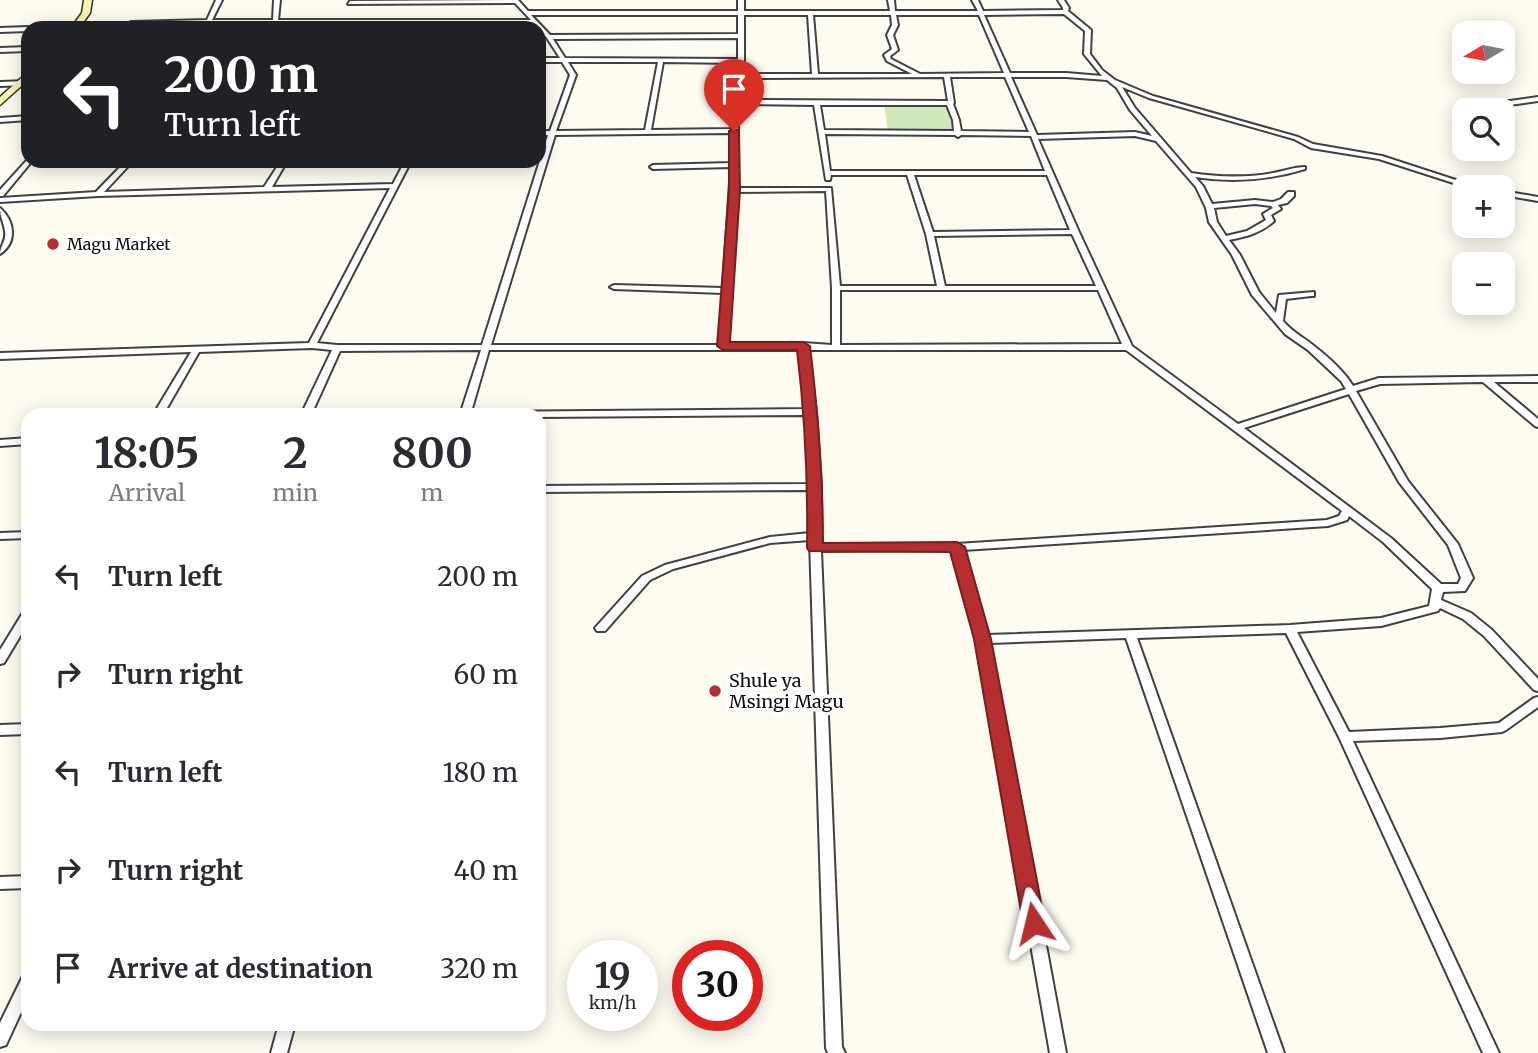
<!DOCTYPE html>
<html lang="en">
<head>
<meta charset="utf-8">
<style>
  :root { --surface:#fff; --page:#f7f7f7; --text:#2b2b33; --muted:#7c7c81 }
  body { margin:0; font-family:Merriweather,serif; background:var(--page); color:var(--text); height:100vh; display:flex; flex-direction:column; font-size:26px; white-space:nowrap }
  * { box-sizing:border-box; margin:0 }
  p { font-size:23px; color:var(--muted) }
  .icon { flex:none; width:38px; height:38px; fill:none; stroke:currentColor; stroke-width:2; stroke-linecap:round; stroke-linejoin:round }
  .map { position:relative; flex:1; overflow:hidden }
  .sheet { position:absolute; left:21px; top:408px; width:525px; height:623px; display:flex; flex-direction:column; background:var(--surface); border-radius:21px; box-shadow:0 4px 18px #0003 }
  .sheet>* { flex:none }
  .banner { position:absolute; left:21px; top:21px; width:525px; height:147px; border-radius:21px; box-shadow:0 4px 18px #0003; background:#202124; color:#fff; overflow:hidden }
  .needle { width:46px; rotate:260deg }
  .fabs { position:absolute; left:1452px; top:21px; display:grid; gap:14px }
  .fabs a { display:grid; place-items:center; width:63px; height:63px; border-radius:14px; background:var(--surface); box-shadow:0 4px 18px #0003; font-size:35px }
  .speed { position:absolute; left:567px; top:940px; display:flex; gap:14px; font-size:35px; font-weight:700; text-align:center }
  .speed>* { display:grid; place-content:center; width:91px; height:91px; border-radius:50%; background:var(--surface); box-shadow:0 4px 18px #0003; line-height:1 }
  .speed small { font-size:18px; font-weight:400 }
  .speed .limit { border:10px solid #d22; background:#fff; color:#111 }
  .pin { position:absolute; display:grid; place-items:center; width:60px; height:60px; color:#fff; margin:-72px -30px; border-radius:50% 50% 50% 0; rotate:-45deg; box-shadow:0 0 7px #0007 }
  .pin .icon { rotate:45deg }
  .me { position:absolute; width:77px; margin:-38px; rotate:350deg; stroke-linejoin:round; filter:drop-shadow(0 0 5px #0008) }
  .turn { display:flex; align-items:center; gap:24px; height:147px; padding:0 28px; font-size:32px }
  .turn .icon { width:91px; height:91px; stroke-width:2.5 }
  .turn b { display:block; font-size:49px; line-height:60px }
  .eta { display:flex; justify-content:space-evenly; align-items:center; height:119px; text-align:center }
  .eta b { font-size:42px; font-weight:700; line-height:49px }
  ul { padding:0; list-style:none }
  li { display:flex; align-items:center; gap:21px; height:98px; padding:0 28px }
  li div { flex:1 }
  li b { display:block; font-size:26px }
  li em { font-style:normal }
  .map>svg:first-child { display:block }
  .green { fill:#d1e7bc }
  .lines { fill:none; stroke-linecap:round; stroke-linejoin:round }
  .street-casing { stroke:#414141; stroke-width:4 }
  .secondary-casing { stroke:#303030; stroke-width:3 }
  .street { fill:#fff; fill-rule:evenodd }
  .secondary { fill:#faf4b0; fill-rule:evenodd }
  .route { fill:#b52f31; stroke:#761f20; stroke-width:2 }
  .poi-dot { fill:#b52f31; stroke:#fff; stroke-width:2.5 }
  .labels { text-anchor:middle; stroke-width:7; stroke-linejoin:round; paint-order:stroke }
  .far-poi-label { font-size:16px; fill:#0e0e0e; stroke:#fff; text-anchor:start }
  .poi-label { font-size:18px; fill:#0e0e0e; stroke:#fff; text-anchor:start }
</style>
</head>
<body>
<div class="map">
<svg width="1538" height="1053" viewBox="0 0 1538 1053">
  <rect width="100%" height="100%" fill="#fefcf1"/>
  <path class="green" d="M949,103L955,133L888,132L884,104Z"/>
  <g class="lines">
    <defs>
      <path id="street" d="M216,0H222L212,20H273L274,0H280L278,20H531L515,3L348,4L350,1L518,0L528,11H738V0H744V11H890L888,0H894L895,11H978L972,0H978L983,11L1063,10V8L1058,0H1064L1069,8L1068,11L1091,30L1090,54L1102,70L1115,80L1153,96L1298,137L1313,144L1382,156L1474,186L1475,187H1466L1379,159L1311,148L1294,139L1149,98L1122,87L1135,108L1191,173C1218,177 1246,178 1273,173C1284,171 1295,167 1305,167V169C1269,180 1233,183 1195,177L1203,186L1212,204L1255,200L1273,202L1281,199L1288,192H1294V196L1287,203L1278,205L1281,209L1271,215L1274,221C1261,233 1246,237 1229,240L1240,255L1259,292L1276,313L1279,295L1314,292V296H1311L1286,299L1283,321C1292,332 1303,337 1314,346C1328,357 1344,371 1353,386L1379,378L1538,376V382H1494L1538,419V427L1535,426L1483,382L1380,384L1356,391L1408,481L1458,544L1473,578L1465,591L1443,592L1441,600L1471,613L1492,630L1538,679V691L1534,690L1484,636L1463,619L1440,608L1438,611L1381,626L1297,632L1349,732L1440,728L1499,723L1534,698L1538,697V707L1506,730L1502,732L1440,738L1353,741L1499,1053H1483L1339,737L1286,633L1137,638L1284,1053H1268L1126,638L990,643L1066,1053H1050L977,639L953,550L821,551L842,1047L845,1053H828L826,1048L810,540L770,543L673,569L650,580L605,631H597L595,628L642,576L665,565L770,537L810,533L811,490L539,492V486L811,484L807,415L539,417V415H460L481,350L340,351L311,415H301L332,350L312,348L199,352L163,415H153L191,352L0,359V353L309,343L390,188L98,196L0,202V198L96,192L126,161H133L104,192L264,187L281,161H287L272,187L393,184L405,161H411L317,343L337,345H482L548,135H539V131H550L570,75L562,62H539V58H560L547,38L534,24H209L131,26L115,28L131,22L207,20ZM1064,14L1085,31L1084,54L1102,76L1066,73H1010L984,15ZM531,15H738V34L550,35ZM744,15H808L812,74H740L744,61ZM813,15H891L892,25L887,35L892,49L884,55L887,61L912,74H818ZM896,15H979L1004,73L920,74L891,59L890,56L898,50L893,35L898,25ZM738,38V59L565,58L553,39ZM568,62H658L645,130L556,131L576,75ZM663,62L738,63L734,76L731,129L651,130ZM944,77L948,101L738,100L740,78ZM950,77H1005L1029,132L961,131L959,120L953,104L954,103ZM1011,77H1066L1107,80L1117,88L1130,110L1152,136L1135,132L1037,135ZM738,104L814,105L826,180H830L831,175H907L926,234L937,286H840L831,188H738ZM820,105H947L953,120L954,131L824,130ZM731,133V163L653,165L650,167L653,169L731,167L723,288L614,285L610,287L614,289L723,293L719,345H491L555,135ZM825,134L955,135L958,137L961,135L1031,136L1045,171H830ZM1135,136L1156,141L1196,187L1206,208L1209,222L1232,255L1252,295L1285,334L1308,350L1341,381L1346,389L1238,424L1132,346L1079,232L1038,139ZM914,175H1047L1070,230L933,232ZM826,191L832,288V345L803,343L799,345H727L737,192ZM1255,204L1271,206L1273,208L1263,214L1266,220L1247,231L1226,236L1217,222L1214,208ZM1072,234L1096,286H945L934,236ZM840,290H1098L1122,344L840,345ZM489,350H799L806,409L471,412ZM808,350H1126L1342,511L1339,516L1327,520L957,544L820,545L821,487L816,412ZM1349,394L1399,482L1448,545L1461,578L1458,584H1441L1391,538L1244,428ZM1349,516L1383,542L1432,589L1429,606L1381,618L1290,625L988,635L963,550L1328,526L1347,520Z
        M0,28L28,27L30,28H28V31L0,32Z
        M28,47V51L0,52V48Z
        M28,81V85L0,86V82Z
        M1538,97V101L1488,108L1485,106L1488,104Z
        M28,116V120L0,122V118Z
        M28,159V161H32L3,196H0V190Z
        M1503,191L1538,197V201L1503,195Z
        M0,208C15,221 17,243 0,254C0,246 7,240 5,231C4,223 0,217 0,208Z
        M28,438V444L0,446V440Z
        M28,532V538L0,539V533Z
        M28,610V623L4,663L0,664V650L24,611Z
        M28,724V734L0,735V725Z
        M28,876V888L0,889V877Z
        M28,974V997L6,1045L0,1047V1023L23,976Z
        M279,1024H295L287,1053H271Z"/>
      <path id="secondary" d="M84,0H92L90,13L79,28H71L82,13Z
        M28,72V80L0,105V97Z"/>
    </defs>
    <use href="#street" class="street-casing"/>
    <use href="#secondary" class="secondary-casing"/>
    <use href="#street" class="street"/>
    <use href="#secondary" class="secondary"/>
  </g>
  <path class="route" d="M734,128L739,131L740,190L730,342H803L810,346C818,412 823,476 823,543L957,542L965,547L991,639L1045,923L1042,930L1034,933L1027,930L1023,923L974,639L950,552L809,551L807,548C808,481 805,416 797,350H723L717,346L729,190V131Z"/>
  <g class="poi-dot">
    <circle cx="53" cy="244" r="7"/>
    <circle cx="715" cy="691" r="7"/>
  </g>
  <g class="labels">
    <g class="far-poi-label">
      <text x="67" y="250">Magu Market</text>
    </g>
    <g class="poi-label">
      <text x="729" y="687">Shule ya<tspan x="729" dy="21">Msingi Magu</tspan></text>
    </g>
  </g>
</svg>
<div class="fabs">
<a><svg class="needle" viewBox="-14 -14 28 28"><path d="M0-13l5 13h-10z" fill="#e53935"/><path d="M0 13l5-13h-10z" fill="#7c7c81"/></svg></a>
<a><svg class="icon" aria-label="search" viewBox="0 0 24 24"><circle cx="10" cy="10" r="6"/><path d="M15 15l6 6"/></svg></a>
<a>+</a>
<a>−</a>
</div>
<div class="speed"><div>19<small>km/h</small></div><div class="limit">30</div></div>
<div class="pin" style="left:734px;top:131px;background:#d93025"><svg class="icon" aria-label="arrive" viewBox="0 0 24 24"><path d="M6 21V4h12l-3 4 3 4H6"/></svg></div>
<svg class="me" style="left:1034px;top:923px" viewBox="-20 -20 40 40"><path d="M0-17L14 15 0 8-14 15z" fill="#b52f31" stroke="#fff" stroke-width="4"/></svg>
<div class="banner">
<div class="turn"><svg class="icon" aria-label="left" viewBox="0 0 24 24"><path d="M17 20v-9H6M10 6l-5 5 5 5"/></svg><div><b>200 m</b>Turn left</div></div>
</div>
<section class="sheet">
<div class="eta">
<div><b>18:05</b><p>Arrival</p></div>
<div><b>2</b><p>min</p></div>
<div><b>800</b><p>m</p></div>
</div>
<ul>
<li><svg class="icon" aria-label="left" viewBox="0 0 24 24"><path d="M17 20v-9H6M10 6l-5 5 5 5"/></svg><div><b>Turn left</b></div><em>200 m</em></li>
<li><svg class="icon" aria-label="right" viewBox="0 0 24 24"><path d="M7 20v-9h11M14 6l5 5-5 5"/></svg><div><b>Turn right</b></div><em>60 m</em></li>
<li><svg class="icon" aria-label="left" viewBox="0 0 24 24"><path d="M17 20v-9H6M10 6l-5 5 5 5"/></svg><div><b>Turn left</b></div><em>180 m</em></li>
<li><svg class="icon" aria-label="right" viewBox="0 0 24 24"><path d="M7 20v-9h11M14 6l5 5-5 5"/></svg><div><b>Turn right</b></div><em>40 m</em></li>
<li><svg class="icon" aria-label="arrive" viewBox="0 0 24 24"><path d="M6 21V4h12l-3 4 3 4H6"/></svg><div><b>Arrive at destination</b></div><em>320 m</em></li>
</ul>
</section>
</div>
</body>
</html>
